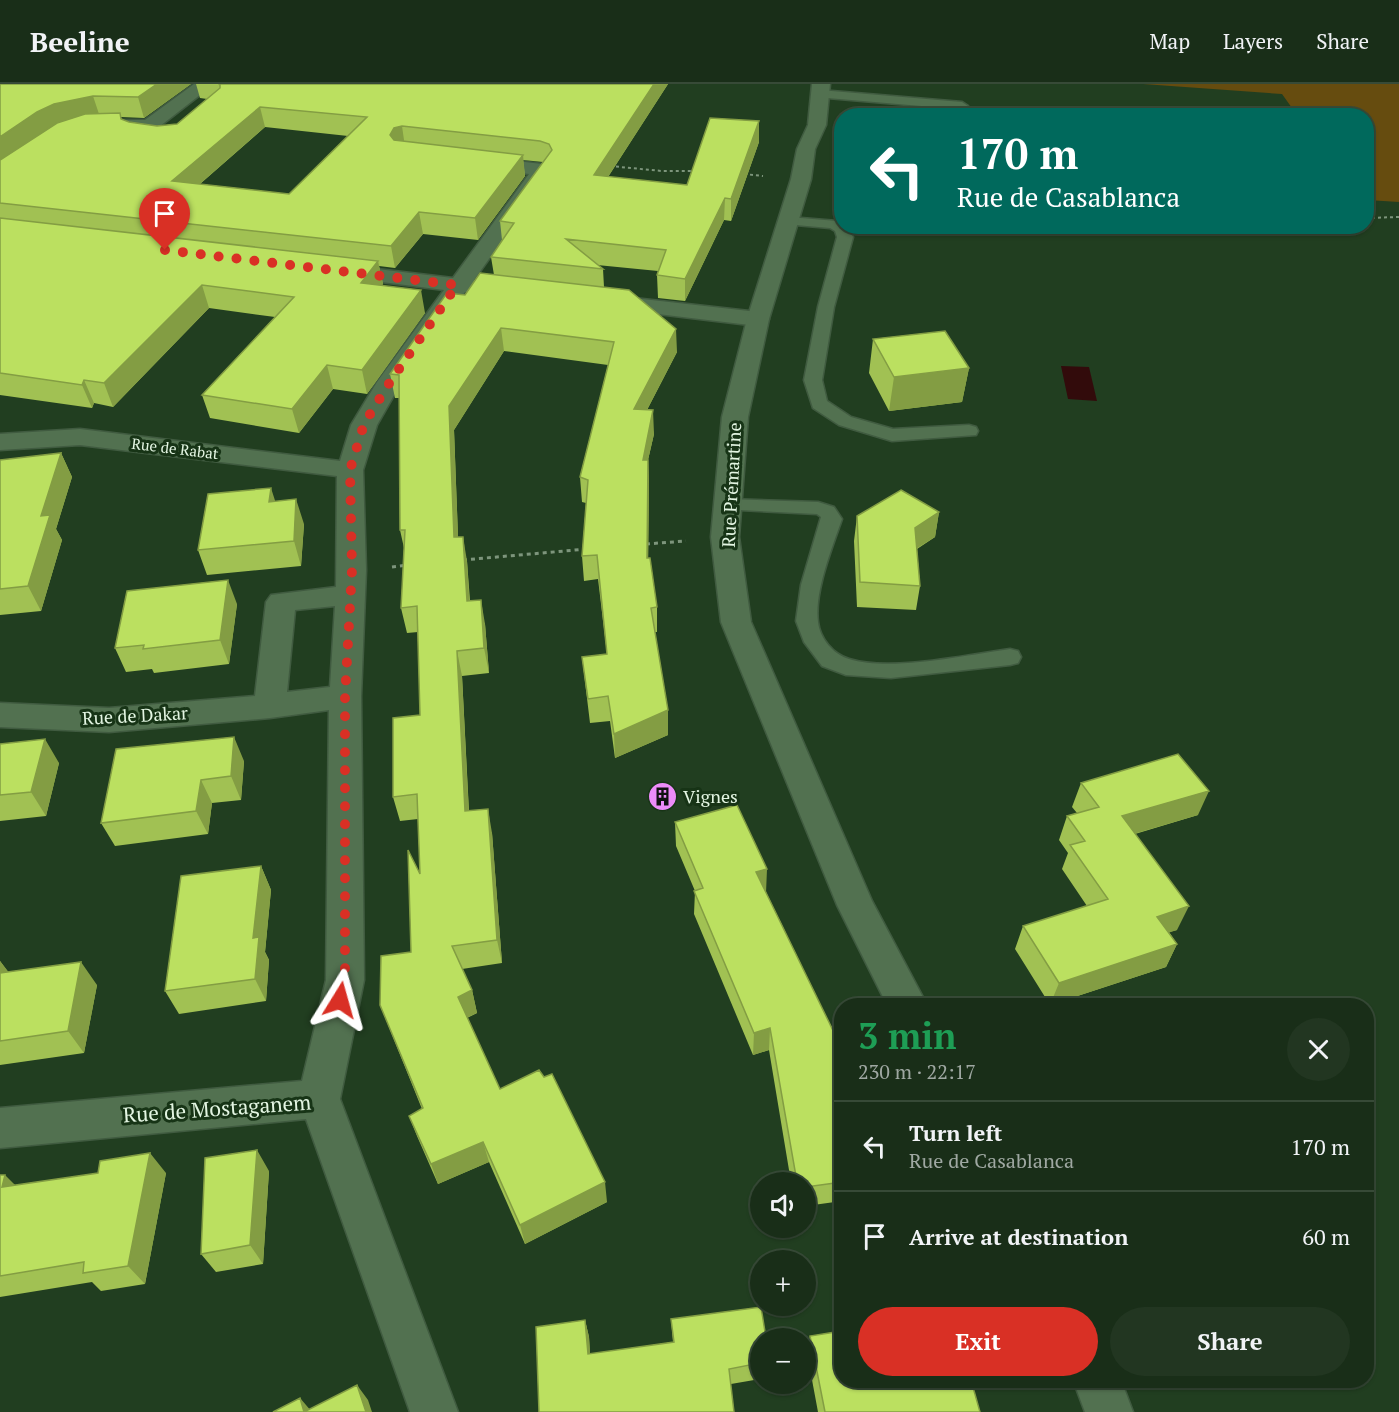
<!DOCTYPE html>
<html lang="en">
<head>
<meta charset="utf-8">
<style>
  :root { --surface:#192e18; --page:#223621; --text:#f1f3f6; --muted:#9fa8a2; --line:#374a37; --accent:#d93025 }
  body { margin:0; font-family:"PT Serif",serif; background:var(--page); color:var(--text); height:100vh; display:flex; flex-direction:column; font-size:22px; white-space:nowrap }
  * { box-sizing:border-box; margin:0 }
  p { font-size:20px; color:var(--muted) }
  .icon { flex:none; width:33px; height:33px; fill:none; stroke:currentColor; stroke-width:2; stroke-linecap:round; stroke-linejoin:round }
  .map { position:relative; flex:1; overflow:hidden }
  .panel { position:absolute; left:834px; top:914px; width:540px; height:390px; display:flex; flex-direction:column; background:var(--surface); border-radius:24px; box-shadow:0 2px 4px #0004,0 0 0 2px var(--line) }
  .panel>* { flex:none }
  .hud { position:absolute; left:834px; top:24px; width:540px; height:126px; border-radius:24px; box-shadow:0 2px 4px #0004,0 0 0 2px var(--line); background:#00695c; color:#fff; overflow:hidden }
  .tools { position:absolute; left:750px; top:1088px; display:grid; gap:12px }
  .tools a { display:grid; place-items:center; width:66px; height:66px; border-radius:50%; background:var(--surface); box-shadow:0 2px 4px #0004,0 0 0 2px var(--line); font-size:30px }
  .pin { position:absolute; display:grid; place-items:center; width:51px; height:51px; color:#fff; margin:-62px -26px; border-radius:50% 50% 50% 0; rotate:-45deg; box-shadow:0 0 6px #0007 }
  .pin .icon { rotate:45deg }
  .me { position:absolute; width:66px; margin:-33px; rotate:8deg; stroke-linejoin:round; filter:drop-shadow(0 0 4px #0008) }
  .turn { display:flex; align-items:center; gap:21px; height:126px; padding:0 24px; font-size:27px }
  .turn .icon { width:78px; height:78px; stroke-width:2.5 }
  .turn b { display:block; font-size:42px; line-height:51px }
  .round { display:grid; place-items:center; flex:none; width:63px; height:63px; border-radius:32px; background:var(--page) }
  .headline { display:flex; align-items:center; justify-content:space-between; height:102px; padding:0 24px }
  h1 { font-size:36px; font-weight:700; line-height:45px; color:#1e9e55 }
  .action { display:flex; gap:12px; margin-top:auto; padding:12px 24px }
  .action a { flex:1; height:69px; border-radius:36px; background:var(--accent); color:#fff; font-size:24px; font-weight:700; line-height:69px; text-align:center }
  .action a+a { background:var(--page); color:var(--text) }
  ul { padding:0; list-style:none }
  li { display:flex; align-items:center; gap:18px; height:90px; padding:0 24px; border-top:2px solid var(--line) }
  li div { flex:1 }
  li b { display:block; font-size:22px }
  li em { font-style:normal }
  header { display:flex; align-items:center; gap:36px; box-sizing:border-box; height:84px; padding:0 30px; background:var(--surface); border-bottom:2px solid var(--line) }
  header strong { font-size:28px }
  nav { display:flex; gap:33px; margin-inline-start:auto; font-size:21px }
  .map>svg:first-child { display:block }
  .green { fill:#664c0f }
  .water { fill:#320b0b }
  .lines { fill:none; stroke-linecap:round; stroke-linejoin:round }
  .service-casing { stroke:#405b40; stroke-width:3 }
  .minor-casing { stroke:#405b40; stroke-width:3 }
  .tertiary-casing { stroke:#405b40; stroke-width:3 }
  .path-far1 { stroke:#7d957c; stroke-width:2; stroke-dasharray:3 3; stroke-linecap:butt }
  .path { stroke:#7d957c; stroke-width:3; stroke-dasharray:4 4; stroke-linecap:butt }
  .service { fill:#527150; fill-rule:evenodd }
  .minor { fill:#527150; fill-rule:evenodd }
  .tertiary { fill:#527150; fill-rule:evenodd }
  .wall { fill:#a1c153; fill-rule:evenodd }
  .shaded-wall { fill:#839d43 }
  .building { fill:#bbe060; stroke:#839d43; stroke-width:1.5; fill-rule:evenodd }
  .route { stroke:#d93025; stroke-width:10; stroke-dasharray:0 18 }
  .labels { text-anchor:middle; stroke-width:6; stroke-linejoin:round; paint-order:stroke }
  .far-street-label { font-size:15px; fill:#e3f5e2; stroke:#173416 }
  .street-label { font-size:18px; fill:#e3f5e2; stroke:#173416 }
  .poi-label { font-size:18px; fill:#e3f5e2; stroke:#173416; text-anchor:start }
  .near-street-label { font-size:21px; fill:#e3f5e2; stroke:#173416 }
</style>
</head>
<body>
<header>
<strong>Beeline</strong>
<nav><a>Map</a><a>Layers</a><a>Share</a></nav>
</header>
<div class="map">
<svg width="1399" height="1328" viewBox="0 0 1399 1328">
  <rect width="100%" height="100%" fill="#213e20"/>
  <path class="green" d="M1143,0H1399V118L1367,116L1366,32L1297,31L1282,10Z"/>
  <path class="water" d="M1061,282L1089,283L1097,317L1068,315Z"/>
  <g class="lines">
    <defs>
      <path id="service" d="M820,6L962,18L968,22L969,32H956V25L816,13L814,10L816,7Z
        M789,133L837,137L842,139V142H848L853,153L834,223L822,296L827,317L851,333L893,345L969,341L976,343L978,347L976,351L892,357L839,341L813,324L804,296L818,223L837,153L835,147L830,144L784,140L782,137L784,134Z
        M728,415L818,418L834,423L842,435C832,464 814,508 818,538C820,555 833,570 849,575C891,588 966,571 1010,565L1018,567L1021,573L1018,579L1010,581L891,594L846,591L822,582L804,558L796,537L801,501L821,433L817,430L721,425L718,421L721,417Z"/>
      <path id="minor" d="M194,0H214L155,46L107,45L101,44L98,40L101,36H145Z
        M481,73L542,80L549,82L552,86L474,196L483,198L486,203L483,208H465L401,299L377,341L363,386L366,486L361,612L364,896L340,1015L458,1328H410L306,1035L0,1064V1024L302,997L326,896L329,626L270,634L109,648L0,643V619L109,624L255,612L266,518L271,511L336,503L337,392L80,361L0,366V350L80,345L340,377L351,341L377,298L444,206L335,192L327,191L324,186L327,181L335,180L453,194L529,90L474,83L471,79L474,75ZM335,522L330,603L287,608L295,526Z
        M607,211L758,228L766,230L769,235L766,240L758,242L599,223L596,218L599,213Z"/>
      <path id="tertiary" d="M812,0H830L826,41L815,65L811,95L769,235L748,333L739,453L751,538L872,817L927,921H887L837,821L721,538L711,453L722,333L747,235L791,95L797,65L808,41Z
        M1073,1296H1121L1133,1328H1085Z"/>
    </defs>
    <use href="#service" class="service-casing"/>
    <use href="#minor" class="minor-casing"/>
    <use href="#tertiary" class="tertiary-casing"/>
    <path class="path-far1" d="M610,82L662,87H695
      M744,90L763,92
      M1366,134L1399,133"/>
    <path class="path" d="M646,460L686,457
      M463,476L587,465
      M392,483L408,481"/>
    <use href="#service" class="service"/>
    <use href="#minor" class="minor"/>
    <use href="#tertiary" class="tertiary"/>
  </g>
  <path class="wall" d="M0,0H191L144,34L121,33L122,36L129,38L157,42L177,40L207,15L200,14L196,0H668L608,93L687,101L759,37V58L731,137L724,136L685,217L658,214L657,191L658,187L597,181L603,185L604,203L677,268L647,326L654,350L648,376L649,400L648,474L657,523V548H655L668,651L615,674L610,637L590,639L582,573L607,570L598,495L584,497L582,472L586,419L582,418L580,393L608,281L504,267L454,346L458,453L467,477L470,517L485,540L489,589L462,592L469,727L492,749L502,879L462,885L472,906L477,929L467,934L500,1005L607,1118L525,1160L489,1078L438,1100L417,1052L409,1032L422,1025L380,921L411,868L420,790L418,735L400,737L393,713L420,631L418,548L407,549L401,524L404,464L400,446L399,314H395L390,290L465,211L494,191L491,173L502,156L500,137L543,78L523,76L525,92L478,156L423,150L395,184L379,182L383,200L382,201L425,229L367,310L333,305L299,349L210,334L202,311L275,233L209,224L113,323L94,319L92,324L0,311ZM265,43L348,52L289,110L200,100Z
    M873,255L969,284L962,318L889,327L869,289Z
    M61,369L72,393L56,445L62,456L41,527L0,531V376Z
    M939,428L935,453L917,465L920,502L916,526L857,523L854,457L857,432Z
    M304,440L301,482L207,491L198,466Z
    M237,520L229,580L154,589L152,585L126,588L115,564Z
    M0,660L59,679L46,732L0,737Z
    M244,677L241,716L212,719L208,750L115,762L101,739Z
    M1081,699L1198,731L1135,750L1177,846L1169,848L1177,860L1166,883L1050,921L1015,865L1023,842L1087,822L1062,785L1068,769L1059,756L1067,732L1077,729L1072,723Z
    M675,738L766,808L842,965V1117L806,1122V1098H791L769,966L753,971L694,830L695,807L676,762Z
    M261,782L271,806L265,868L269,876L266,917L179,930L165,907Z
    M0,877L8,888L97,901L84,969L0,981Z
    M269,1087L263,1180L216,1188L201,1170Z
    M166,1089L145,1200L101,1207L92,1198L0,1213V1091L15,1101Z
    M671,1235L760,1254V1295L731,1300L539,1328L585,1236L589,1253L590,1270L673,1258Z
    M810,1252L980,1328H818L807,1269Z"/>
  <path class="shaded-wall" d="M157,0H191L144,34L138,13Z
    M654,0H668L595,113L594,91Z
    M93,12L100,33L0,80V53L37,28L54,20Z
    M260,23L265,43L178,119L172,97Z
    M759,37V58L731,137V115Z
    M402,42L405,63L394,72L390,51L394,44Z
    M523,71L525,92L478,156L475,134Z
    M725,114L724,136L685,217V195Z
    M419,128L423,150L395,184L391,162Z
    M378,177L383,200L366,221L361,199Z
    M202,201L209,224L113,323L104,299Z
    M421,206L425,229L367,310L362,286Z
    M501,244L504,267L454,346L459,478L454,453L449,322Z
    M676,245L677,268L635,349L634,325Z
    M327,281L333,305L299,349L292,325Z
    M969,284L962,318L889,327L894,293Z
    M84,296L94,319L92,324L82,301Z
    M653,326L654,350L648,376L649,400L648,499L643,376Z
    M61,369L72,393L56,445L62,456L41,527L28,502L41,432Z
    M271,404L279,429L269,418Z
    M296,415L304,440L301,482L294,457Z
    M939,428L935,453L911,468L915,444Z
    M463,453L467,477L471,542L467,517Z
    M228,496L237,520L229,580L220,556Z
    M481,516L485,540L489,589L484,564Z
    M457,567L462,592L470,751L465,727Z
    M668,626V651L615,674L614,650Z
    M234,653L244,677L241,716L231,692Z
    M45,655L59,679L46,732L31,708Z
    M201,696L212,719L208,750L196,727Z
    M1209,707L1198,731L1113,756L1122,732Z
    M488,725L492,749L502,879L497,856Z
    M261,782L271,806L265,868L269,876L266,917L255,895L253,854Z
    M767,785L766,809L756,788Z
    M1189,822L1177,846L1146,856L1157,833Z
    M1177,860L1166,883L1050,921L1059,899Z
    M0,877L14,895L0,901Z
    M81,878L97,901L84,969L68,947Z
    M472,906L477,929L464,935L458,913Z
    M770,944L769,966L753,971L754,949Z
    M483,1058L489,1078L438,1100L431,1080Z
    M257,1066L269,1087L263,1180L250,1161Z
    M150,1069L166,1089L145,1200L128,1182Z
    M5,1091L24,1110L2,1103Z
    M605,1098L607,1118L525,1160L520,1141Z
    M585,1236L589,1253L591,1286L588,1270Z
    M357,1301L368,1316L372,1328H366Z
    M300,1314L312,1328H304Z"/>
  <path class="building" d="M0,0H157L138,13L93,12L54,20L37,28L0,53Z
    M219,0H654L594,91L687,101L710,34L759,37L731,115L725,114L685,195L657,191L666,166L566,155L603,185L491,173L514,139L500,137L552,66L549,60L540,57L402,42L394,44L390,51L394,56L523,71L475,134L419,128L391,162L0,119V76L57,39L85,30L120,29L121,35L129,38L157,42L177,40L220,4V1ZM260,23L367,33L289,110L172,97Z
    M1004,27L1071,31V32H1005Z
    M0,134L378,177L361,199L421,206L362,286L327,281L292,325L202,311L294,213L202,201L104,299L84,296L82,301L0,289Z
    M480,189L629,206L676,245L634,325L653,326L643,376H648L647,474H650L657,523L651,524L668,626L614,650L608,612L588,615L582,573L607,570L597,471L582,472L588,396L580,393L614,258L501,244L449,322L454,453H463L467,517L481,516L484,564L457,567L465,727L488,725L497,856L452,862L472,906L458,913L500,1005L539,986L544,993L552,990L605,1098L520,1141L483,1058L431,1080L409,1032L423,1024L380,921L381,872L411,868L408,766L420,790L417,710L393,713V634L420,631L417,522L401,524L405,446H400L399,291L390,290L447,209L465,211Z
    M945,247L969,284L894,293L873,255Z
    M61,369L41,432L50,431L28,502L0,505V376Z
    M271,404L269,418L296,415L294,457L198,466L208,410Z
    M901,406L939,428L915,444L920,502L860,498L857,432Z
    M228,496L220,556L143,565L144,561L115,564L127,507Z
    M234,653L231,692L201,696L196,727L101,739L116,665Z
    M45,655L31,708L0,711V660Z
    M1178,670L1209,707L1122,732L1189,822L1157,833L1177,860L1059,899L1023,842L1108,815L1070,761L1085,757L1067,732L1099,723L1081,699Z
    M737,721L767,785L756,788L842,965V1098L806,1103V1098H797L770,944L754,949L694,807L703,804L675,738Z
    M261,782L253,854L259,853L255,895L165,907L181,792Z
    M81,878L68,947L0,957V889Z
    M257,1066L250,1161L201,1170L205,1074Z
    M150,1069L128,1182L83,1189L84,1178L0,1192V1091H5L2,1103L98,1089L100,1077Z
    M761,1223L766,1254H760V1279L729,1285L734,1328H539L536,1243L585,1236L588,1270L674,1258L671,1235Z
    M842,1247V1296H971L980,1328H825L810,1252Z
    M357,1301L366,1328H304Z
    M300,1314L304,1328H273Z"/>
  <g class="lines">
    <path class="route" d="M165,166L457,201L390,298L364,340L350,386L352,486L345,612V896L340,916"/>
  </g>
  <defs>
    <symbol id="building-disc" viewBox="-11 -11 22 22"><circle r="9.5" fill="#ed8cf9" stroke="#173416"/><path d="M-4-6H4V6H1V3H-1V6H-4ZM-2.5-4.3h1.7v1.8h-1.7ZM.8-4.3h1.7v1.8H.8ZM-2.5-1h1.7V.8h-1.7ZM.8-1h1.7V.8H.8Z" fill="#111"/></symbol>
  </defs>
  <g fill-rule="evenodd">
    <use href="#building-disc" x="646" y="696" width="33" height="33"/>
  </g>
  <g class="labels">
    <g class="far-street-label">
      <text transform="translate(175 365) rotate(7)" y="5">Rue de Rabat</text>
    </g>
    <g class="street-label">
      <text transform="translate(732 401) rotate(-87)" y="6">Rue Prémartine</text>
      <text transform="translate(135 632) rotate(-3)" y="6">Rue de Dakar</text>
    </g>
    <g class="poi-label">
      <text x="683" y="719">Vignes</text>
    </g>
    <g class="near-street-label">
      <text transform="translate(217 1025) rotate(-4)" y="7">Rue de Mostaganem</text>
    </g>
  </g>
</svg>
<div class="tools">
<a><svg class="icon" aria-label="sound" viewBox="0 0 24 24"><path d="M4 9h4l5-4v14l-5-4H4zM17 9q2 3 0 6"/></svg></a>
<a>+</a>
<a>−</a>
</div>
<div class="pin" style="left:165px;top:166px;background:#d93025"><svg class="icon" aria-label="arrive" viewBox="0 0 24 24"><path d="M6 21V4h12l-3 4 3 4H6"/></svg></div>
<svg class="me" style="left:340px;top:916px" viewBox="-20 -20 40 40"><path d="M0-17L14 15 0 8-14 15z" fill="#d93025" stroke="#fff" stroke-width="4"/></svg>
<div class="hud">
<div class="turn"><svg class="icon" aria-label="left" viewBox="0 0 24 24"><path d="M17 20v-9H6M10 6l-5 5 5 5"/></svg><div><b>170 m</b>Rue de Casablanca</div></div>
</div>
<section class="panel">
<div class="headline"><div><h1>3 min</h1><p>230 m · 22:17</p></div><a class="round"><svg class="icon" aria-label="close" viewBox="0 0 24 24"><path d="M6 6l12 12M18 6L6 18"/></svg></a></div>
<ul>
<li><svg class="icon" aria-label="left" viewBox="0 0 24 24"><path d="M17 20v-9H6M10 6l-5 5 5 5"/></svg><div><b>Turn left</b><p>Rue de Casablanca</p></div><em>170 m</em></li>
<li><svg class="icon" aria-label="arrive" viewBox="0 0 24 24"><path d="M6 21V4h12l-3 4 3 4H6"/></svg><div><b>Arrive at destination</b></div><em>60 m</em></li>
</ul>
<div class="action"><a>Exit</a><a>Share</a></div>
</section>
</div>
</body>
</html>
